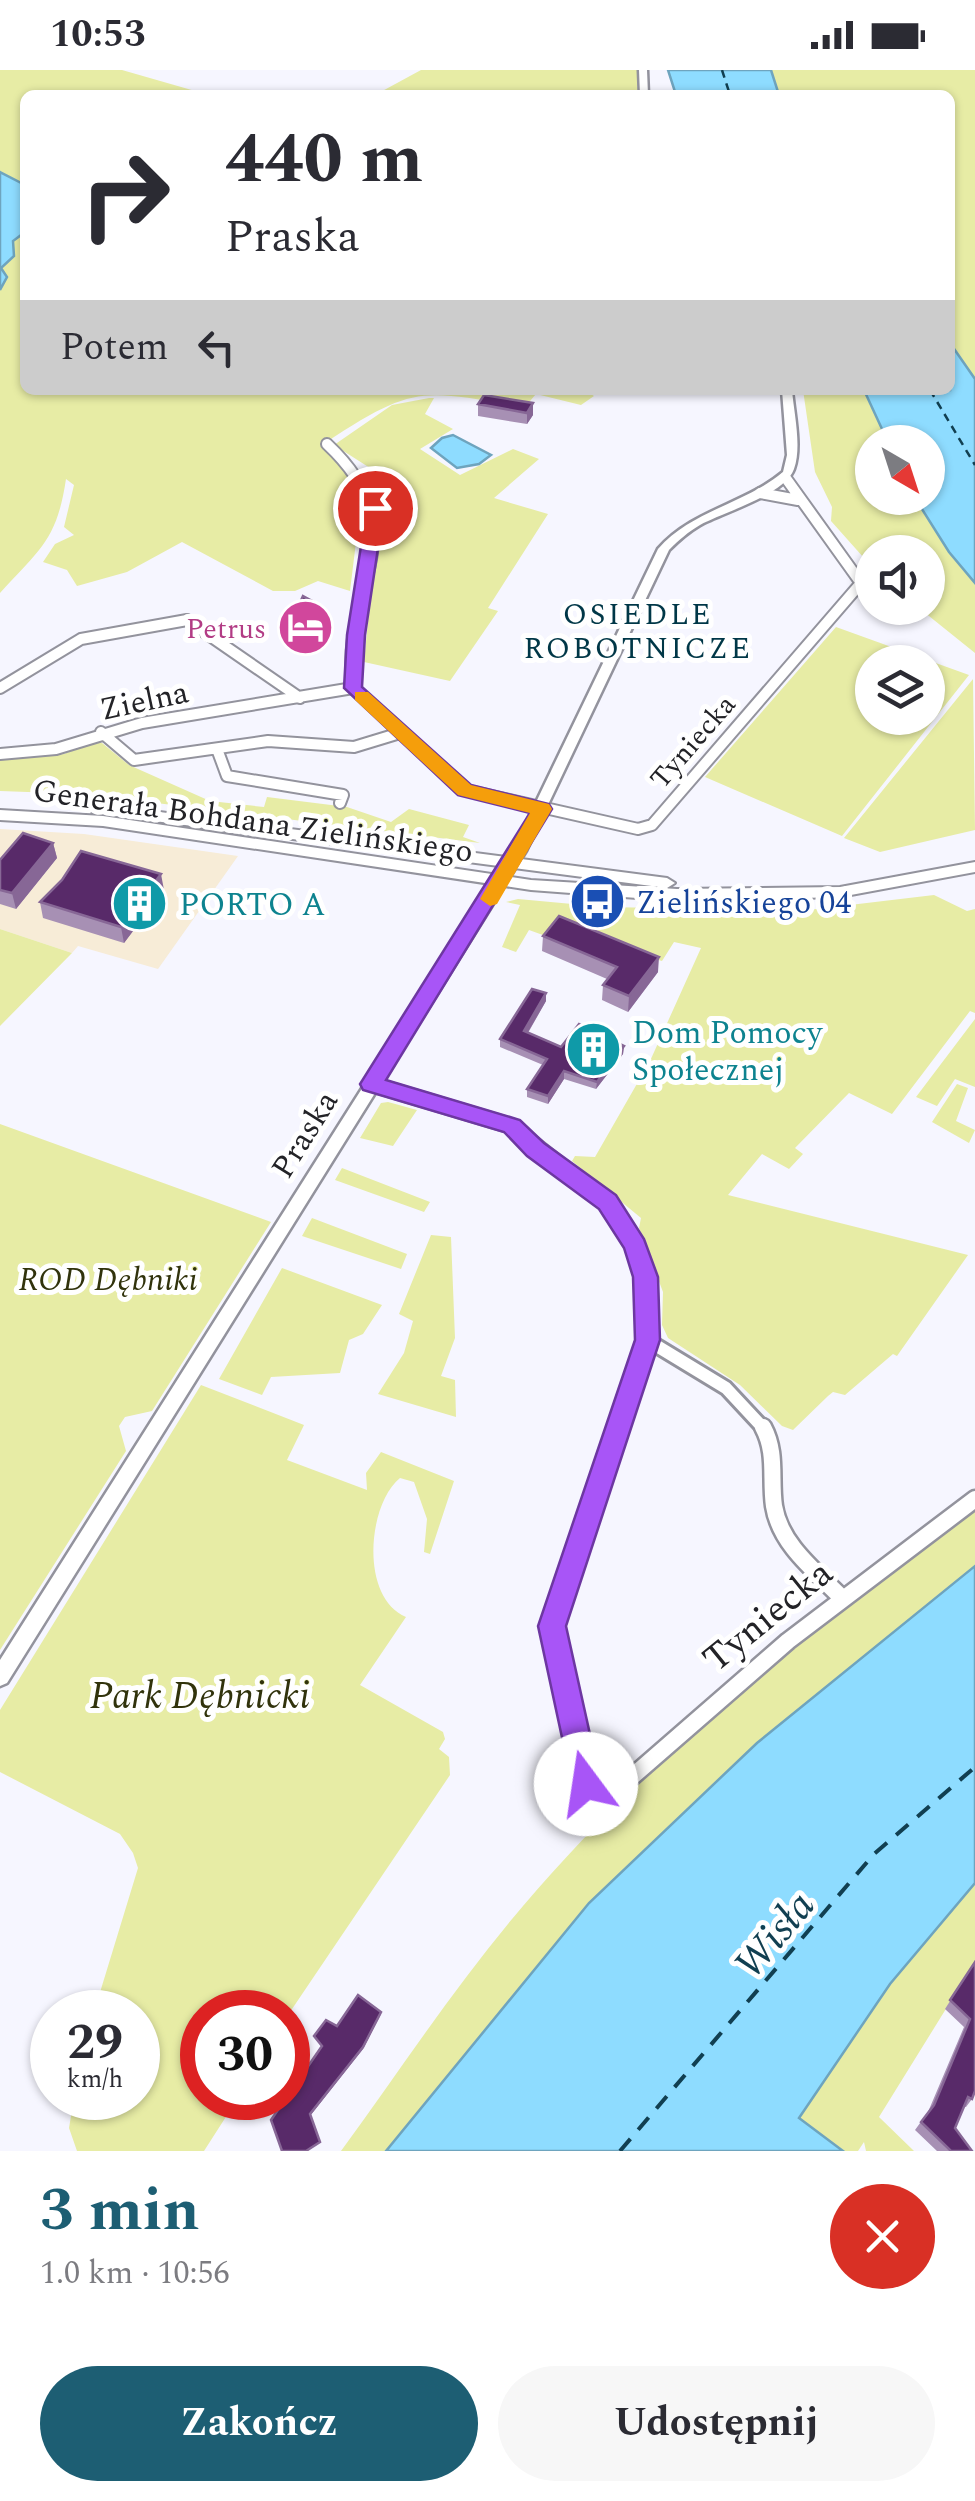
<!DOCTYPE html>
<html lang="pl">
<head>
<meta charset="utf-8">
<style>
  :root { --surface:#fff; --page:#f7f7f7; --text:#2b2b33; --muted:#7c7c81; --accent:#1d5e73 }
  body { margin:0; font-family:Spectral,serif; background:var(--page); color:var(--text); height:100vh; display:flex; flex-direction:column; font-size:38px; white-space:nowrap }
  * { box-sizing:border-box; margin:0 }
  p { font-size:32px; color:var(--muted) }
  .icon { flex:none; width:55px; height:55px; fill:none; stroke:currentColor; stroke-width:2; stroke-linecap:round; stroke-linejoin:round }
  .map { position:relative; height:2081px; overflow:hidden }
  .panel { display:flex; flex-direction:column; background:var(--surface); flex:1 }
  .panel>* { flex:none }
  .guide { position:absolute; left:20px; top:20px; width:935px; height:305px; border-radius:15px; box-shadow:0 2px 8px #0004; background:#fff; color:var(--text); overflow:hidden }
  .needle { width:65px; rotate:141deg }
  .buttons { position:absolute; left:855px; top:355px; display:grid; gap:20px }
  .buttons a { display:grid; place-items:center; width:90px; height:90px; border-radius:50%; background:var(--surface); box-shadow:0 2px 8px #0004; font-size:50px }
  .speed { position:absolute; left:30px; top:1920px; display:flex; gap:20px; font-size:50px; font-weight:700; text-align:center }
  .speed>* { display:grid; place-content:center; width:130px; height:130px; border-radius:50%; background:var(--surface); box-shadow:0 2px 8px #0004; line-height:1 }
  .speed small { font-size:25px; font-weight:400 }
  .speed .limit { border:15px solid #d22; background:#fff; color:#111 }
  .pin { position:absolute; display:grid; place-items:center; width:85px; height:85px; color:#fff; margin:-42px; border:5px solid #fff; border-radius:50%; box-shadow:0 2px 10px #0007 }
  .me { position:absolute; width:110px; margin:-55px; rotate:346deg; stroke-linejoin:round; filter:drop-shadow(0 0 8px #0008) }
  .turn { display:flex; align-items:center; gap:35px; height:210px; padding:0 40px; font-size:45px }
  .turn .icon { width:130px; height:130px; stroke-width:2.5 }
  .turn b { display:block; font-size:70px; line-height:85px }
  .then { display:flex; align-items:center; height:95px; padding:0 40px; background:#0003; gap:20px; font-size:38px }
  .round { display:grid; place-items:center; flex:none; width:105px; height:105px; border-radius:52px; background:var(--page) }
  .headline { display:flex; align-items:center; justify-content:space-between; height:170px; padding:0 40px }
  h1 { font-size:60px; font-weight:700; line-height:75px; color:var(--accent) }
  .button { display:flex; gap:20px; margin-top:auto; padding:20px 40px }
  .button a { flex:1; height:115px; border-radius:60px; background:var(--accent); color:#fff; font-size:40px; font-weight:700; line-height:115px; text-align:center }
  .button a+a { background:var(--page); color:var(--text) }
  .status { display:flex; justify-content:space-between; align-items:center; height:70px; padding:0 50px; background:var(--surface); direction:ltr }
  .status svg { height:28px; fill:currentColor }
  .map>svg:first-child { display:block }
  .commercial { fill:#f7ecd7 }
  .green { fill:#e7eca5; fill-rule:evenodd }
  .water { fill:#8edcff; stroke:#6ea4be; stroke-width:2.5 }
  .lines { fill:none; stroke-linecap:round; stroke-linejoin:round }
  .ferry-far1 { stroke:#113f51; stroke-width:2.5; stroke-dasharray:8 6; stroke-linecap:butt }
  .ferry { stroke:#113f51; stroke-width:4; stroke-dasharray:16 12; stroke-linecap:butt }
  .minor-far2-casing { stroke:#93939d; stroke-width:14 }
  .minor-far1-casing { stroke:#93939d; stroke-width:18 }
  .minor-casing { stroke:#93939d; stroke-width:21 }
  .tertiary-casing { stroke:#93939d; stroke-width:5 }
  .secondary-casing { stroke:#93939d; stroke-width:4 }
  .minor-far2 { stroke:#fff; stroke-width:10 }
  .minor-far1 { stroke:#fff; stroke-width:12 }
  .minor { stroke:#fff; stroke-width:16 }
  .tertiary { fill:#fff; fill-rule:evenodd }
  .secondary { fill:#fff; fill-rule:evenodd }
  .wall { fill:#a790b4 }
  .shaded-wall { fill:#876796 }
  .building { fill:#582a69; stroke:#876796; stroke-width:2.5 }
  .route { fill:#a855f7; stroke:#6d37a1; stroke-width:2.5 }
  .slow { fill:#f59e0b }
  .labels { text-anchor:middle; stroke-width:10; stroke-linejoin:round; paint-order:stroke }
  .far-hotel-label { font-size:28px; fill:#b23c85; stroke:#fff; text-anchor:end }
  .far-street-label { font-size:28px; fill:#232327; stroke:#fff }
  .far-neighbourhood-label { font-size:30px; letter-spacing:2.5px; fill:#003747; stroke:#fff }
  .street-label { font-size:32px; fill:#232327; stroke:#fff }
  .transit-label { font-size:32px; fill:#164399; stroke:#fff; text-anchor:start }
  .culture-label { font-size:32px; fill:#0d838f; stroke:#fff; text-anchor:start }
  .park-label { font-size:32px; font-style:italic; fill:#31330c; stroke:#fff }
  .near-street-label { font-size:38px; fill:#232327; stroke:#fff }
  .near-park-label { font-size:38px; font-style:italic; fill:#31330c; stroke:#fff }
  .near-water-label { font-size:42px; font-style:italic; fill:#113f51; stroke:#fff }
</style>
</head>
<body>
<div class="status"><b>10:53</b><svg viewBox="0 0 49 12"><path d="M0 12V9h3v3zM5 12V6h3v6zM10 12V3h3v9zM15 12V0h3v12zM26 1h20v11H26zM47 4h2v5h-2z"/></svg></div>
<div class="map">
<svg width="975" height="2081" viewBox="0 0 975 2081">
  <rect width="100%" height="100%" fill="#f6f6ff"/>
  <path class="commercial" d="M0,759L84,764L238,786L158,899L78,876L72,883L0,859Z"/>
  <path class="green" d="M0,0H122L209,25H25V320H585L594,326L581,335L536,324L525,337C420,320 415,314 325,373L364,419L370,469L356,472L350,521L318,511L295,521H273L182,472L127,502L77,516L67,500L43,492L55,474L74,465L64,457L74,415L66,409C57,470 40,479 0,523Z
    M421,0H637L638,25H375Z
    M771,0H975V309L950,277V25H779Z
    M803,320H864L888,372H872V428H915L949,482L975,513V583L919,538H928V482H872V497L831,451L832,437L815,402Z
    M429,328H434L425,344L453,359L420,379L460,405L513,379L539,389L494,428L548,444L488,538L498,541L450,611L364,592L380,430L366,402L370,398L334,375L392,335Z
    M836,557L969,605L842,766L705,707ZM872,592H928V648H872Z
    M973,609L975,760L880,782L844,768Z
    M91,673H102L129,695L210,731L264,737L267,727L347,737L391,752L409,739L469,755L463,767L480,773L83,724L0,721V690L64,684Z
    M934,825L967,841L975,839V943L970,941L892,1044L849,1023L795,1078L803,1084L789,1099L762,1084L728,1125L968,1185L897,1286L893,1284L845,1325L833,1322L828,1326L793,1360L782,1356L740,1315L668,1268L662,1255L663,1222L639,1158L641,1148L572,1091L575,1086L595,1087L650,991L701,878L674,872L662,891L623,880L587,881L529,860L516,882L502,877L520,835L506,832L518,829L605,837L774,840V844Z
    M0,859L72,883L0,956Z
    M975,949V1017L955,1009L937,1036L916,1027Z
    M957,1014L968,1018L956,1051L975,1060L969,1073L932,1052Z
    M388,1032L417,1040L393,1076L360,1068L381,1033Z
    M0,1054L271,1152L152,1341L125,1347L119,1356L126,1381L0,1580Z
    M342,1098L430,1132L424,1142L335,1110Z
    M312,1148L407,1184L401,1199L302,1166Z
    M431,1165L451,1167L455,1268L441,1306L455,1310L456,1347L378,1324L404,1283L413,1251L399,1244Z
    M282,1198L382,1235L363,1264L349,1270L340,1303L271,1307L262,1325L219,1309Z
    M201,1315L304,1355L287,1390L367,1420L366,1403L381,1382L454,1411L430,1484L424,1482L427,1449L414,1412L400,1408C367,1435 360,1528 406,1547L360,1615L443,1662L445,1669L439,1679L449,1687L450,1705L288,1945L202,1942V2028H238L204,2081H77L69,2058L74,2028H138V1942H94L138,1798L133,1783L120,1764L0,1702V1640Z
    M975,1441V1496L757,1673L589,1833L386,2081H341C401,1999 457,1913 523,1836C654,1682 811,1558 975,1441Z
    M975,1813V1892L879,2047L914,2081H866L864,2072L858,2081H843L799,2048L890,1914Z"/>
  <path class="water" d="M668,0H771L779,25H676Z
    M0,102L25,115V162L13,171L14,186L1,198L7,207L0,220Z
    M950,273L975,309V513L949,482L915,428H928V372H888L864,320H950Z
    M453,365L491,385L479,394L457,398L431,378L442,368Z
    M975,1496V1813L890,1914L799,2048L843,2081H386L589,1833L757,1673Z"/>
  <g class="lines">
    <path class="ferry-far1" d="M722,0L730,25
      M930,320L975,395"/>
    <path class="ferry" d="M620,2081L874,1784L975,1697"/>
    <defs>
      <path id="minor-far2" d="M327,374C423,464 338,518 353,618L465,720L638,759L652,755L861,513L785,407
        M760,423L798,430
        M0,618L81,569L187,550L300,628
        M101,662L134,690L268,671L354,677L400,663
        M217,679L227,706L343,725L340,733
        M0,684L56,679L142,653L353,618"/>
      <path id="minor-far1" d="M371,1014L511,1056L607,1132L635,1176L645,1207L647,1270L617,1360
        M647,1270L726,1318L765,1360"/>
      <path id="minor" d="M618,1357L552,1556L586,1714L596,1725H611L788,1571L975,1429
        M763,1357C777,1383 770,1408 774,1436C780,1474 814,1500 840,1526"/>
      <path id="tertiary" d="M639,0H647L648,25H640Z
        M782,320H792C794,344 802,376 794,399C785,425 723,442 700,455C688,462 679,470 669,480L526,781L7,1613L0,1616V1590L513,780L658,479C692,440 745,434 783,402L787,385Z"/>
      <path id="secondary" d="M98,734L667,808L675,813L667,818L93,743L90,739L93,735Z
        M0,740L103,746L531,810L677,819L840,817L975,792V802L840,827L677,831L531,820L103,756L0,750Z"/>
    </defs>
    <use href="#minor-far2" class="minor-far2-casing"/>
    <use href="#minor-far1" class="minor-far1-casing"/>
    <use href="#minor" class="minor-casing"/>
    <use href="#tertiary" class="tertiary-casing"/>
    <use href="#secondary" class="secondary-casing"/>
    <use href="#minor-far2" class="minor-far2"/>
    <use href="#minor-far1" class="minor-far1"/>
    <use href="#minor" class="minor"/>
    <use href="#tertiary" class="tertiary"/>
    <use href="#secondary" class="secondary"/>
  </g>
  <path class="wall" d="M484,325L533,345L527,354L478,346V334Z
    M316,533L318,549L308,570L292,567L291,552Z
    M53,773L57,788L16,839L0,834V790Z
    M164,820L124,873L43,848L40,832Z
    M543,866L658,902L628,942L602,930L603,915L607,909L542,881Z
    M546,923V931L528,963L561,977L624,976L623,984L596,1019L564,1009L548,1034L527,1027V1019L543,995L500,977V969Z
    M975,1892L972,2029L966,2037H964L955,2058L972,2081H937L915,2060L928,2042L964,1957L945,1939Z"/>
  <path class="shaded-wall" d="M533,333V345L527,354V343Z
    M316,533L318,549L308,570L307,554Z
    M53,773L57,788L16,839L12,823Z
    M161,804L164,820L124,873L121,857Z
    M659,887L658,902L628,942L629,926Z
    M546,923V931L524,969V961Z
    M624,976L623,984L596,1019L597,1012Z
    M564,1001V1009L548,1034V1026Z
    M381,1942V1944L363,1979L310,2046V2044Z"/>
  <path class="building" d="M484,325L533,333L527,343L478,334Z
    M303,526L316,533L307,554L291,552Z
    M23,763L53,773L12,823L0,820V790Z
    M81,781L161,804L121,857L40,832L62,810Z
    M559,846L659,887L629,926L603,915L617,897L543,866Z
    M532,919L546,923L524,961L561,977L579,954L624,976L597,1012L564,1001L548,1026L527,1019L547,989L500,969Z
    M975,1892V2021L972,2029L968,2027L955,2058L972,2081H951L921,2052L934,2035L970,1949L950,1930Z
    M358,1925L381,1942L363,1977L310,2044L320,2072L306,2081H282L271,2050L322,1976L314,1966L326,1950L337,1956Z"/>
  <path class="route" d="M375,433L384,438L365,565L362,617L471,715L549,734L552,739L386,1010L520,1050L544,1073L616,1125L644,1169L658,1207L660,1270L566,1556L601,1714L597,1724L586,1728L576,1724L572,1714L538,1556L635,1270L633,1207L624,1178L599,1139L527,1086L504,1062L363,1020L360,1014L530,743L458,725L344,618L347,565L367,438Z"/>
  <path class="slow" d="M355,622H368L471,715L549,734L552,739L497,834L490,836L480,829L530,743L458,725L355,630Z"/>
  <defs>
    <symbol id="hotel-disc" viewBox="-11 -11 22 22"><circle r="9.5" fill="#d1479c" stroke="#fff"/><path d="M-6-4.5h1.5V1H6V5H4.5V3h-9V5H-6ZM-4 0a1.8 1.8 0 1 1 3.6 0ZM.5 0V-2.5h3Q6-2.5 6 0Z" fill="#fff"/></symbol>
    <symbol id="bus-disc" viewBox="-11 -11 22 22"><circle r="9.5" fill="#1a4fb4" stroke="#fff"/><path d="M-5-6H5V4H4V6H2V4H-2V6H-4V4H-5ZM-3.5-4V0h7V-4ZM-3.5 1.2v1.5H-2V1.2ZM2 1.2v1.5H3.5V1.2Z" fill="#fff"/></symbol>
    <symbol id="building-disc" viewBox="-11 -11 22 22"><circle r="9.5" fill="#0f9aa8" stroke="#fff"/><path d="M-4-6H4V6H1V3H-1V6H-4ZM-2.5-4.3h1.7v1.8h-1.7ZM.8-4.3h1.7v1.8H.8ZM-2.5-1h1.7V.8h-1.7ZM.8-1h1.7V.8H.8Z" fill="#fff"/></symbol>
  </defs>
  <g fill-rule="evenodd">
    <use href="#hotel-disc" x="274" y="526" width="63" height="63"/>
    <use href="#bus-disc" x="566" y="800" width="63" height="63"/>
    <use href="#building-disc" x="108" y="802" width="63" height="63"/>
    <use href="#building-disc" x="562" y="948" width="63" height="63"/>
  </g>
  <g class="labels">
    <g class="far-hotel-label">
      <text x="266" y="568">Petrus</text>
    </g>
    <g class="far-street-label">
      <text transform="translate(692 671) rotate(-49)" y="10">Tyniecka</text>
    </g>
    <g class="far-neighbourhood-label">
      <text x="638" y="554">OSIEDLE<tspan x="638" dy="34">ROBOTNICZE</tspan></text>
    </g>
    <g class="street-label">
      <text transform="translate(144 630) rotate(-12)" y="11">Zielna</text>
      <text transform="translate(253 750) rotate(8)" y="11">Generała Bohdana Zielińskiego</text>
      <text transform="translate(304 1064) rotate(-58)" y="11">Praska</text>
    </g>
    <g class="transit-label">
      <text x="636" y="843">Zielińskiego 04</text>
    </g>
    <g class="culture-label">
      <text x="179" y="845">PORTO A</text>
      <text x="632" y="973">Dom Pomocy<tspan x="632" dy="37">Społecznej</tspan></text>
    </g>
    <g class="park-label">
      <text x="108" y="1220">ROD Dębniki</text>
    </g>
    <g class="near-street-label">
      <text transform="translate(767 1545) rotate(-39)" y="13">Tyniecka</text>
    </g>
    <g class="near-park-label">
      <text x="200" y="1638">Park Dębnicki</text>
    </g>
    <g class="near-water-label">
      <text transform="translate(773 1864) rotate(-50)" y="15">Wisła</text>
    </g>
  </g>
</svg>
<div class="buttons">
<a><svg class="needle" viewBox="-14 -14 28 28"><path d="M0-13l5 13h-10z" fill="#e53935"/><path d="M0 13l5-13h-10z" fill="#7c7c81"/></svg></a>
<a><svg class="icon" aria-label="sound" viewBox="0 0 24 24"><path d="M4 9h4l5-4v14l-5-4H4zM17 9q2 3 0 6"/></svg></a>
<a><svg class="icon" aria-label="layers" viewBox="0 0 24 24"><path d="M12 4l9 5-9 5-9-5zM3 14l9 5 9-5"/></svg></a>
</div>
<div class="speed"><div>29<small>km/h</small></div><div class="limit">30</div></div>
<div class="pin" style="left:375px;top:438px;background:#d93025"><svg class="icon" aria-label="arrive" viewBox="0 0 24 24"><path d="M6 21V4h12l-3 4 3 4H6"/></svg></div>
<svg class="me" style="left:586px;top:1714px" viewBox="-20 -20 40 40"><circle r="19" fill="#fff"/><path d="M0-13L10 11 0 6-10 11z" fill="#a855f7"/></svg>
<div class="guide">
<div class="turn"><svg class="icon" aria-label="right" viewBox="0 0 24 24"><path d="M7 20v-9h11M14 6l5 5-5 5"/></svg><div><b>440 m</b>Praska</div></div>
<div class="then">Potem<svg class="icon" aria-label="left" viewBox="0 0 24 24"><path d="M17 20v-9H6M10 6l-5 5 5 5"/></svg></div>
</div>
</div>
<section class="panel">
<div class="headline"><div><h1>3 min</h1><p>1.0 km · 10:56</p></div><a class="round" style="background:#d93025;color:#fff"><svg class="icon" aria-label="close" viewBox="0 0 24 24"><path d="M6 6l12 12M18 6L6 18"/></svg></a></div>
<div class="button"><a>Zakończ</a><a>Udostępnij</a></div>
</section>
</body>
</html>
